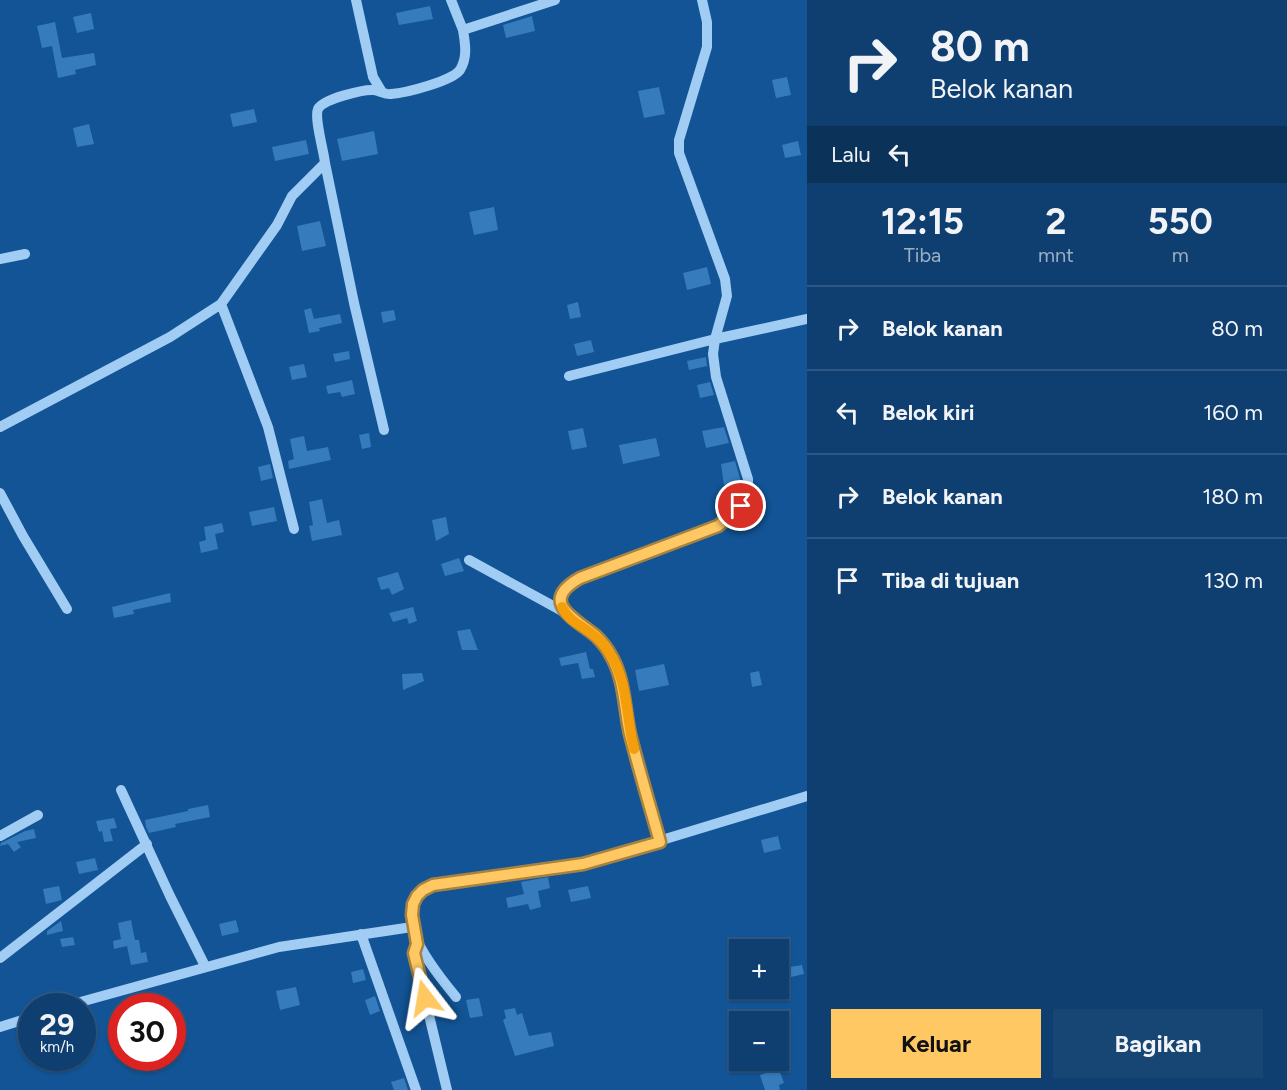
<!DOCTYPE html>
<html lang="id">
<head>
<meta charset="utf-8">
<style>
  :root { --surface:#0e3f70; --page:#174675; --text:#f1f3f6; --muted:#9bafc3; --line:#2e5883; --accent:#ffc863 }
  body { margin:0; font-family:Figtree,sans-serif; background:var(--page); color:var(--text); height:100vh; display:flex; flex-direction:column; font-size:22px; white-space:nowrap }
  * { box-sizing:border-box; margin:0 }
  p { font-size:20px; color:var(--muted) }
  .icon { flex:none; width:33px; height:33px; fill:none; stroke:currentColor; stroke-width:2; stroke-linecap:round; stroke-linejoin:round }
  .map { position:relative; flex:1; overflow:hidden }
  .details { display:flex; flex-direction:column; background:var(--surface); width:480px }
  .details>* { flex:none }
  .top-card { background:#0e3f70; color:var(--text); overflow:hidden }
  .fabs { position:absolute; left:729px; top:939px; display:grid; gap:12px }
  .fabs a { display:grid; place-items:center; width:60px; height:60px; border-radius:0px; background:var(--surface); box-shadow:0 2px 4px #0004,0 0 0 2px var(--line); font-size:30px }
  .speed { position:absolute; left:18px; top:993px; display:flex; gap:12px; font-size:30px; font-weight:700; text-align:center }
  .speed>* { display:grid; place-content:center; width:78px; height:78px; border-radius:50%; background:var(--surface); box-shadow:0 2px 4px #0004,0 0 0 2px var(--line); line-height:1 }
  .speed small { font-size:15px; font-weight:400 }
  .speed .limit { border:9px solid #d22; background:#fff; color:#111 }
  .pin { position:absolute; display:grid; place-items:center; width:51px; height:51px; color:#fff; margin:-26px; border:3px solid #fff; border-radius:50%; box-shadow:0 2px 6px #0007 }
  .me { position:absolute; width:66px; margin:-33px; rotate:346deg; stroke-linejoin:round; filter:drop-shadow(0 0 4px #0008) }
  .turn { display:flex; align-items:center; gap:21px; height:126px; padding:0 24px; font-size:27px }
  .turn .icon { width:78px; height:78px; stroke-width:2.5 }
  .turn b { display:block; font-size:42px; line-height:51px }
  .then { display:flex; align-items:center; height:57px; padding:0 24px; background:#0003; gap:12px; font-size:22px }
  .eta { display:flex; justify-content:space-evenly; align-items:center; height:102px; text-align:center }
  .eta b { font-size:36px; font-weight:700; line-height:42px }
  .button { display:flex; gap:12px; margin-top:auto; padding:12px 24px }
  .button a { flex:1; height:69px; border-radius:0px; background:var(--accent); color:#111; font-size:24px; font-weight:700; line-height:69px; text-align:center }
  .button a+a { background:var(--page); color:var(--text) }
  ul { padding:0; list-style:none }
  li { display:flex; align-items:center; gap:18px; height:84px; padding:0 24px; border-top:2px solid var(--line) }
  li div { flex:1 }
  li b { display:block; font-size:22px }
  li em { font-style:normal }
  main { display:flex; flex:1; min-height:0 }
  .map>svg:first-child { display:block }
  .building { fill:#367bbc }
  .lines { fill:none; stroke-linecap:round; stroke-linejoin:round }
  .minor { stroke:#a1ccf3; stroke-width:10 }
  .route-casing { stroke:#a68240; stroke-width:15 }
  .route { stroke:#ffc863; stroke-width:10 }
  .slow { stroke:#f59e0b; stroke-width:10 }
</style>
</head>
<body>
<main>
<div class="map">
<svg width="807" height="1090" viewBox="0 0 807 1090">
  <rect width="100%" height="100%" fill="#125495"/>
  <path class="building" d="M430,6L433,19L399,25L396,13Z
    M91,13L94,29L77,33L73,17Z
    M532,16L535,31L506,38L503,25Z
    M55,22L62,58L94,53L96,65L75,70L76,74L58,78L52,46L42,48L37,26Z
    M787,77L791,95L776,98L772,80Z
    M659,87L665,114L644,118L638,91Z
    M254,109L257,122L233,127L230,114Z
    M89,124L94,144L77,147L73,128Z
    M374,131L378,154L342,161L337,139Z
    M306,140L309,154L275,161L272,147Z
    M798,141L801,155L785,158L782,145Z
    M494,207L498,230L474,235L469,212Z
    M320,221L326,246L302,251L297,226Z
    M707,267L711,284L687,290L683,273Z
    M578,302L581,317L570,319L567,305Z
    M311,308L314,319L340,314L342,323L319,328L320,331L309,333L304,310Z
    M394,310L396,320L383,323L381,312Z
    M591,340L594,352L577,356L574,344Z
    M349,351L350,359L335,362L333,354Z
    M706,357L707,366L689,370L687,361Z
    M304,364L307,377L292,380L289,367Z
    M352,380L355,394L342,397L340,392L328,394L326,386Z
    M710,382L714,395L700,398L697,385Z
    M724,427L729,443L706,448L702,431Z
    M583,428L587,447L572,450L568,431Z
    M369,433L371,447L362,449L359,435Z
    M304,436L307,451L328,447L331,460L289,469L288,461L294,459L290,439Z
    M656,438L660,456L623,464L619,445Z
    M735,461L741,482L724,485L721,464Z
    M270,464L273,478L261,481L258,467Z
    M322,499L327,523L339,520L342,535L312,541L309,526L313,525L309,502Z
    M274,507L277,521L252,526L249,512Z
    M446,517L449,534L436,541L432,520Z
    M222,523L224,532L215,534L218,549L201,553L199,542L206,540L204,527Z
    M459,558L464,571L445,576L441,564Z
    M398,572L404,589L392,595L389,588L381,590L377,578Z
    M170,593L171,602L133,610L134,614L114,618L112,607Z
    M413,607L417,621L409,624L407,618L393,622L389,613Z
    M470,629L478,650H462L457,631Z
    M586,652L590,669H593L595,677L582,679L578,663L561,666L559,658Z
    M664,664L669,685L639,691L635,670Z
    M759,671L762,685L752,687L750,673Z
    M422,673L424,681L403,690L402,674Z
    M208,805L210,817L175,824L176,827L149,833L146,827L145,820L188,811V809Z
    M114,818L117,828L110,829L113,841L104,842L102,831L99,832L96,821Z
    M34,829L36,838L17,842L21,847L14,852L8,844L0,846L1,843L25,831Z
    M778,836L781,849L764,853L761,840Z
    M95,858L98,870L79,874L76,862Z
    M548,877L550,888L538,891L541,907L530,910L528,904L508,908L506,898L524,894L521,882Z
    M59,886L62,900L46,904L43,889Z
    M588,886L591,898L571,902L568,890Z
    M131,920L135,940H139L141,953L146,952L148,962L131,965L127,946L114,949L113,941L121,939L118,923Z
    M236,920L239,932L222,936L219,924Z
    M61,921L63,931L47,935V931Z
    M73,937L75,945L62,947L60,939Z
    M802,965L804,974L778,980V969Z
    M363,969L366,980L353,983L351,972Z
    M296,987L300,1005L280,1010L276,991Z
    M375,996L380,1011L370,1015L365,1000Z
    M479,998L483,1016L470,1018L466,1000Z
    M515,1008L517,1015L522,1013L529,1036L551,1032L554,1046L515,1056L503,1020L506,1018L504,1010Z
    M779,1069L784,1083L779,1085L780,1090H765L760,1075Z
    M404,1078L408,1090H394L391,1082Z"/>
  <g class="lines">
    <path class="minor" d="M356,0L373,77L382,92
      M451,0L463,30L555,0
      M325,163L354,303L384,430
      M0,259L25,254
      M221,304L268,427L294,529
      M569,376L715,339L807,319
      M0,427L170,337L221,304L277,225L292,196L325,163C324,152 314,118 318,109C323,99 364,89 374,90C380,91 386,95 391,94C406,93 452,81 460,70C468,57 465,43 463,30
      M0,493L23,536L67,609
      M469,560L564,612
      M121,790L170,896L205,966
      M0,836L38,815
      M660,842C650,806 639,770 630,734C624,708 625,678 611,654C607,648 601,641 596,636C574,618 538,602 580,578L718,527L741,506L748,495V479L716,377L713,354L715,339L727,296L725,279L679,153V140L707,47V22L702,0
      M361,934L416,1090
      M417,944L414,953L447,1090
      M0,958L147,844
      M456,997C435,971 380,907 433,885L583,864L807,796
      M66,1006L279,947L412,927
      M0,1027L32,1017"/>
  </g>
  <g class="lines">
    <defs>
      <path id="route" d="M425,998L414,953L417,944L412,915L413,904L417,896L423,890L433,885L583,864L660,842C650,806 639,770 630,734C624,708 625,678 610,654C607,648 601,641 596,636C574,618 538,602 580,578L718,526L741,506"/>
    </defs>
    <use href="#route" class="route-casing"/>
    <use href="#route" class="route"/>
    <path class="slow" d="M562,607C568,621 585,627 596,637C601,641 605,646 608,651C628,678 626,718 634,749"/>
  </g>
</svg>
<div class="fabs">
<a>+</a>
<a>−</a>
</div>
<div class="speed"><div>29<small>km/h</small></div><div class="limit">30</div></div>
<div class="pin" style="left:741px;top:506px;background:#d93025"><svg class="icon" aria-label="arrive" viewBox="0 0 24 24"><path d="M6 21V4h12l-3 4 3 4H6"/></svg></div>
<svg class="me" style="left:425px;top:998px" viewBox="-20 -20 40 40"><path d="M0-17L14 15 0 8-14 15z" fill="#ffc863" stroke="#fff" stroke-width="4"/></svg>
</div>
<section class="details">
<div class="top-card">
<div class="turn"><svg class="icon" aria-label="right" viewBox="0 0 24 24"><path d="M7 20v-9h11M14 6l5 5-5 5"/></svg><div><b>80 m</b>Belok kanan</div></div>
<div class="then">Lalu<svg class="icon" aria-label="left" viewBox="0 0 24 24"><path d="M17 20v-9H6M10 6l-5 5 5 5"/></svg></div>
</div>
<div class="eta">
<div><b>12:15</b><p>Tiba</p></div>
<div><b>2</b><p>mnt</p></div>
<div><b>550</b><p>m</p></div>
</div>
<ul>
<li><svg class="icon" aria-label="right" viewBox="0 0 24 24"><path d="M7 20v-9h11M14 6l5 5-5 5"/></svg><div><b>Belok kanan</b></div><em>80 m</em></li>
<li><svg class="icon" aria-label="left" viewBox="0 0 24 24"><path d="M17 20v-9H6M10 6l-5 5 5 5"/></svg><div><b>Belok kiri</b></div><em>160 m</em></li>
<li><svg class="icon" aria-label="right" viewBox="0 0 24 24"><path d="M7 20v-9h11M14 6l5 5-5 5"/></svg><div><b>Belok kanan</b></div><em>180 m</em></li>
<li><svg class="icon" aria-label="arrive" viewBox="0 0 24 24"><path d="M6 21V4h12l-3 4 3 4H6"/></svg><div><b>Tiba di tujuan</b></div><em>130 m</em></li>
</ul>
<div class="button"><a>Keluar</a><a>Bagikan</a></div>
</section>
</main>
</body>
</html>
